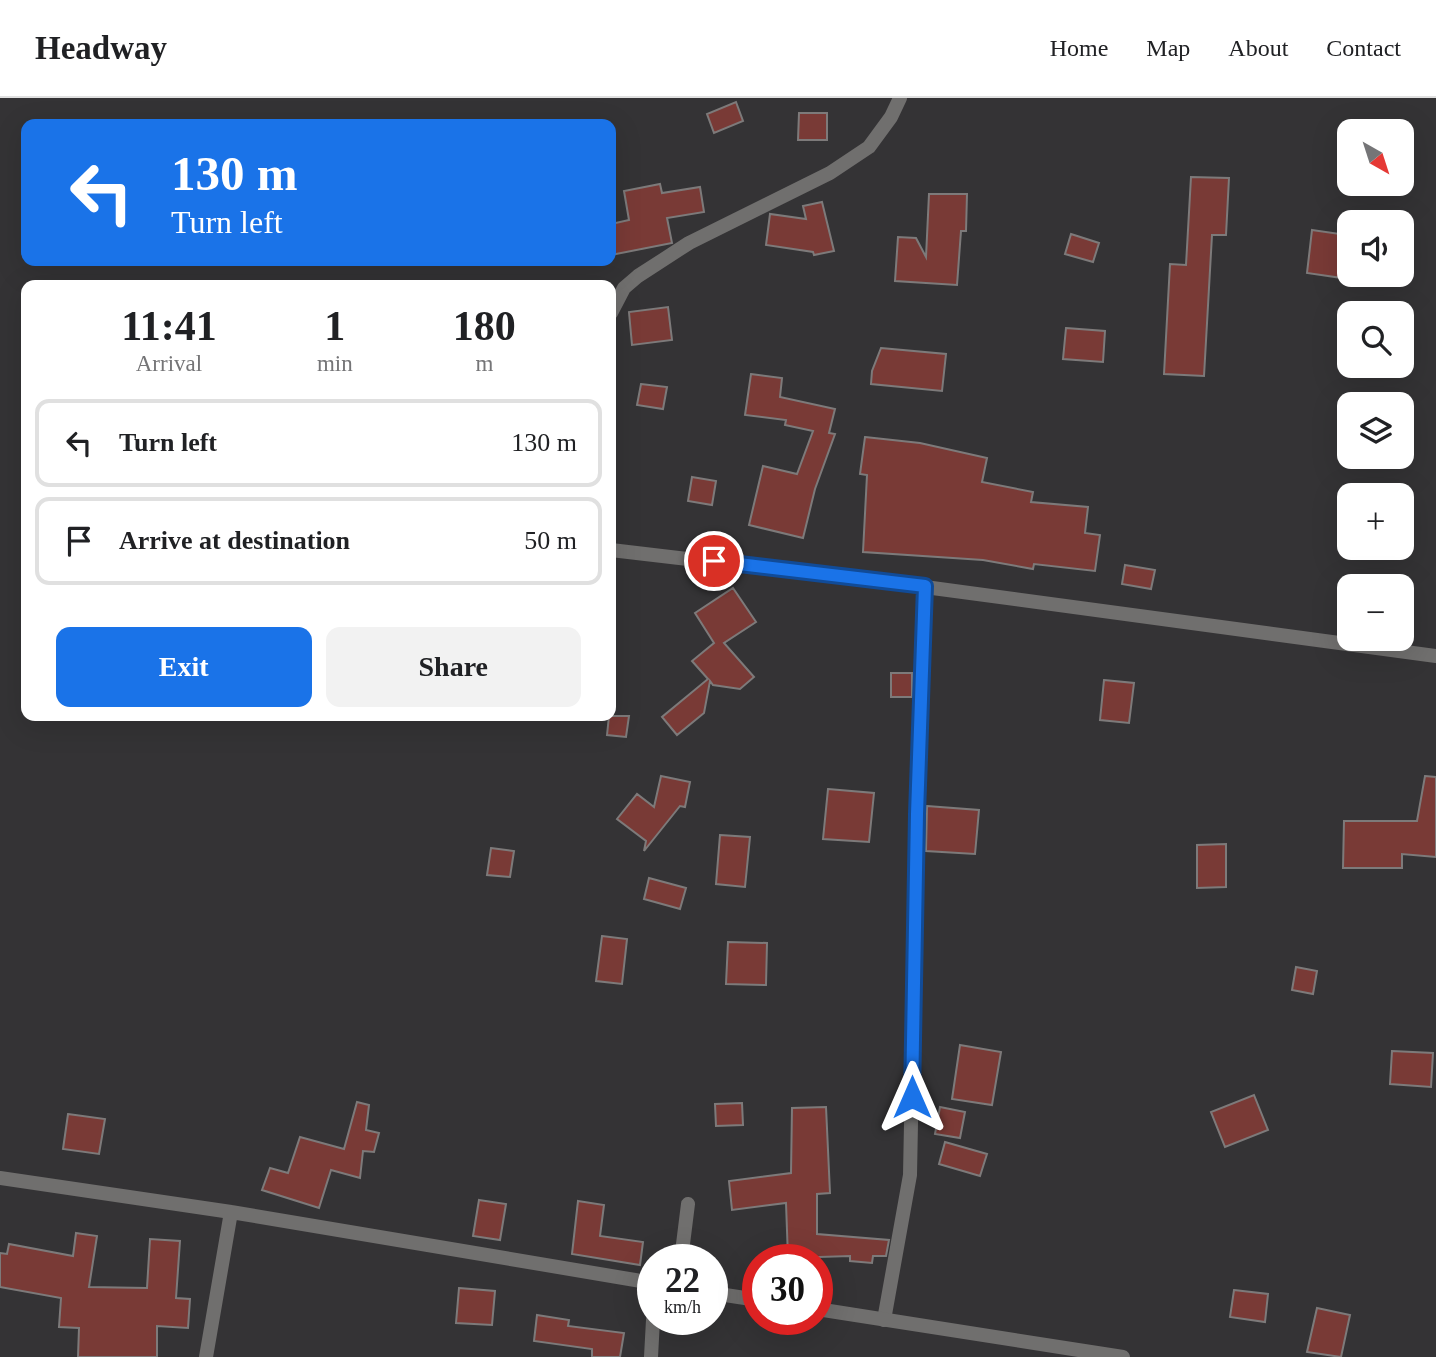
<!DOCTYPE html>
<html lang="en">
<head>
<meta charset="utf-8">
<style>
  :root { --surface:#fff; --page:#f2f2f2; --text:#202124; --muted:#757577; --line:#e0e0e0; --accent:#1a73e8 }
  body { margin:0; font-family:Georgia,serif; background:var(--page); color:var(--text); height:100vh; display:flex; flex-direction:column; font-size:26px; white-space:nowrap }
  * { box-sizing:border-box; margin:0 }
  p { font-size:23px; color:var(--muted) }
  .icon { flex:none; width:38px; height:38px; fill:none; stroke:currentColor; stroke-width:2; stroke-linecap:round; stroke-linejoin:round }
  .map { position:relative; flex:1; overflow:hidden }
  .drawer { position:absolute; left:21px; top:182px; width:595px; height:441px; display:flex; flex-direction:column; background:var(--surface); border-radius:14px; box-shadow:0 7px 28px #0002 }
  .drawer>* { flex:none }
  .top-card { position:absolute; left:21px; top:21px; width:595px; height:147px; border-radius:14px; box-shadow:0 7px 28px #0002; background:#1a73e8; color:#fff; overflow:hidden }
  .needle { width:46px; rotate:141deg }
  .controls { position:absolute; left:1337px; top:21px; display:grid; gap:14px }
  .controls a { display:grid; place-items:center; width:77px; height:77px; border-radius:14px; background:var(--surface); box-shadow:0 7px 28px #0002; font-size:35px }
  .speed { position:absolute; left:637px; top:1146px; display:flex; gap:14px; font-size:35px; font-weight:700; text-align:center }
  .speed>* { display:grid; place-content:center; width:91px; height:91px; border-radius:50%; background:var(--surface); box-shadow:0 7px 28px #0002; line-height:1 }
  .speed small { font-size:18px; font-weight:400 }
  .speed .limit { border:10px solid #d22; background:#fff; color:#111 }
  .pin { position:absolute; display:grid; place-items:center; width:60px; height:60px; color:#fff; margin:-30px; border:4px solid #fff; border-radius:50%; box-shadow:0 2px 7px #0007 }
  .me { position:absolute; width:77px; margin:-38px; rotate:0deg; stroke-linejoin:round; filter:drop-shadow(0 0 5px #0008) }
  .turn { display:flex; align-items:center; gap:24px; height:147px; padding:0 35px; font-size:32px }
  .turn .icon { width:91px; height:91px; stroke-width:2.5 }
  .turn b { display:block; font-size:49px; line-height:60px }
  .eta { display:flex; justify-content:space-evenly; align-items:center; height:119px; text-align:center }
  .eta b { font-size:42px; font-weight:800; line-height:49px }
  .action { display:flex; gap:14px; margin-top:auto; padding:14px 35px }
  .action a { flex:1; height:80px; border-radius:14px; background:var(--accent); color:#fff; font-size:28px; font-weight:800; line-height:80px; text-align:center }
  .action a+a { background:var(--page); color:var(--text) }
  ul { padding:0; list-style:none }
  li { display:flex; align-items:center; gap:21px; height:88px; margin:0 14px 10px; padding:0 21px; border:4px solid var(--line); border-radius:14px }
  li div { flex:1 }
  li b { display:block; font-size:26px }
  li em { font-style:normal }
  header { display:flex; align-items:center; gap:42px; box-sizing:border-box; height:98px; padding:0 35px; background:var(--surface); border-bottom:2px solid var(--line) }
  header strong { font-size:33px }
  nav { display:flex; gap:38px; margin-inline-start:auto; font-size:24px }
  .map>svg:first-child { display:block }
  .building { fill:#793a36; stroke:#7d7a7a; stroke-width:2 }
  .lines { fill:none; stroke-linecap:round; stroke-linejoin:round }
  .service { stroke:#706f6e; stroke-width:14 }
  .minor { stroke:#706f6e; stroke-width:14 }
  .tertiary { stroke:#706f6e; stroke-width:14 }
  .route-casing { stroke:#114b97; stroke-width:18 }
  .route { stroke:#1a73e8; stroke-width:12 }
</style>
</head>
<body>
<header>
<strong>Headway</strong>
<nav><a>Home</a><a>Map</a><a>About</a><a>Contact</a></nav>
</header>
<div class="map">
<svg width="1436" height="1259" viewBox="0 0 1436 1259">
  <rect width="100%" height="100%" fill="#343335"/>
  <path class="building" d="M736,4L743,23L714,35L707,16Z
    M799,15H827V42H798Z
    M1191,79L1229,80L1226,137H1212L1204,278L1164,276L1170,166L1186,167Z
    M660,86L662,95L700,89L704,114L667,120L672,145L611,157V126L629,122L624,93Z
    M929,96H967L966,133H961L957,187L895,183L898,139L916,140L926,159Z
    M822,104L834,153L814,157L813,154L766,147L770,116L806,121L803,108Z
    M1312,132L1347,137L1342,180L1307,175Z
    M1071,136L1099,145L1093,164L1065,156Z
    M668,209L672,242L632,247L629,214Z
    M1066,230L1105,233L1103,264L1063,261Z
    M881,250L946,256L942,293L871,286L872,273Z
    M751,276L782,280L780,299L835,311L829,335L835,336L815,391L803,440L749,427L763,368L797,376L813,333L785,327L786,322L745,317Z
    M641,286L667,289L663,311L637,307Z
    M865,339L920,345L987,360L982,384L1033,394L1031,404L1088,409L1085,435L1100,437L1095,473L1034,466L1033,471L983,462L863,454L867,377L860,376Z
    M692,379L716,383L712,407L688,403Z
    M1125,467L1155,472L1151,491L1122,486Z
    M733,490L756,524L724,545L754,579L740,591L713,587L710,583L704,615L677,637L662,619L708,581L692,563L714,545L695,515Z
    M891,575H912V599H891Z
    M1104,582L1134,585L1129,625L1100,622Z
    M609,618H629L626,639L607,637Z
    M661,678L690,684L685,709L680,708L644,753L646,743L617,721L637,696L654,709Z
    M1425,678L1436,679V759L1402,756V770H1343L1344,723H1417Z
    M828,691L874,695L869,744L823,741Z
    M927,708L979,712L975,756L926,753Z
    M720,737L750,739L745,789L716,786Z
    M1226,746V789L1197,790V747Z
    M491,750L514,753L510,779L487,777Z
    M649,780L686,790L680,811L644,801Z
    M602,838L627,841L622,886L596,883Z
    M728,844L767,845L766,887L726,886Z
    M1296,869L1317,873L1313,896L1292,892Z
    M960,947L1001,954L992,1007L952,1001Z
    M1392,953L1433,955L1431,989L1390,986Z
    M1254,997L1268,1032L1225,1049L1211,1014Z
    M357,1004L369,1007L366,1032L379,1035L374,1054L363,1053L360,1080L331,1072L319,1110L262,1092L270,1070L288,1075L300,1039L344,1051Z
    M742,1005L743,1027L716,1028L715,1006Z
    M826,1009L830,1095L817,1096V1136L889,1142L886,1158H873L872,1165L850,1163V1158L788,1160L786,1105L732,1112L729,1083L791,1075L792,1010Z
    M940,1009L965,1014L960,1040L935,1036Z
    M68,1016L105,1021L99,1056L63,1051Z
    M945,1044L987,1056L980,1078L939,1066Z
    M479,1102L506,1106L500,1142L473,1138Z
    M578,1103L604,1107L600,1138L643,1144L640,1167L572,1156Z
    M76,1135L97,1138L89,1189L147,1190L150,1141L180,1143L176,1200L190,1201L188,1230L157,1228V1259H78L79,1230L59,1229L61,1200L0,1189V1155L7,1156L9,1146L73,1158Z
    M459,1190L495,1193L492,1227L456,1225Z
    M1234,1192L1268,1196L1265,1224L1230,1219Z
    M1317,1210L1350,1217L1341,1259L1307,1254Z
    M537,1217L569,1222L568,1228L624,1235L620,1259H592V1251L534,1243Z"/>
  <g class="lines">
    <path class="service" d="M681,1162L688,1106
      M770,1162V1160"/>
    <path class="minor" d="M611,215L624,190L638,178L689,145L830,75L869,49L891,19L900,0
      M611,452L925,489L1436,558
      M884,1222L910,1077L917,716L925,489
      M651,1259L653,1222"/>
    <path class="tertiary" d="M0,1080L231,1114L653,1185
      M712,1195L758,1202
      M817,1211L1123,1259
      M206,1259L231,1114"/>
  </g>
  <g class="lines">
    <defs>
      <path id="route" d="M714,463L925,488L917,716L912,999"/>
    </defs>
    <use href="#route" class="route-casing"/>
    <use href="#route" class="route"/>
  </g>
</svg>
<div class="controls">
<a><svg class="needle" viewBox="-14 -14 28 28"><path d="M0-13l5 13h-10z" fill="#e53935"/><path d="M0 13l5-13h-10z" fill="#757577"/></svg></a>
<a><svg class="icon" aria-label="sound" viewBox="0 0 24 24"><path d="M4 9h4l5-4v14l-5-4H4zM17 9q2 3 0 6"/></svg></a>
<a><svg class="icon" aria-label="search" viewBox="0 0 24 24"><circle cx="10" cy="10" r="6"/><path d="M15 15l6 6"/></svg></a>
<a><svg class="icon" aria-label="layers" viewBox="0 0 24 24"><path d="M12 4l9 5-9 5-9-5zM3 14l9 5 9-5"/></svg></a>
<a>+</a>
<a>−</a>
</div>
<div class="speed"><div>22<small>km/h</small></div><div class="limit">30</div></div>
<div class="pin" style="left:714px;top:463px;background:#d93025"><svg class="icon" aria-label="arrive" viewBox="0 0 24 24"><path d="M6 21V4h12l-3 4 3 4H6"/></svg></div>
<svg class="me" style="left:912px;top:999px" viewBox="-20 -20 40 40"><path d="M0-17L14 15 0 8-14 15z" fill="#1a73e8" stroke="#fff" stroke-width="4"/></svg>
<div class="top-card">
<div class="turn"><svg class="icon" aria-label="left" viewBox="0 0 24 24"><path d="M17 20v-9H6M10 6l-5 5 5 5"/></svg><div><b>130 m</b>Turn left</div></div>
</div>
<section class="drawer">
<div class="eta">
<div><b>11:41</b><p>Arrival</p></div>
<div><b>1</b><p>min</p></div>
<div><b>180</b><p>m</p></div>
</div>
<ul>
<li><svg class="icon" aria-label="left" viewBox="0 0 24 24"><path d="M17 20v-9H6M10 6l-5 5 5 5"/></svg><div><b>Turn left</b></div><em>130 m</em></li>
<li><svg class="icon" aria-label="arrive" viewBox="0 0 24 24"><path d="M6 21V4h12l-3 4 3 4H6"/></svg><div><b>Arrive at destination</b></div><em>50 m</em></li>
</ul>
<div class="action"><a>Exit</a><a>Share</a></div>
</section>
</div>
</body>
</html>
